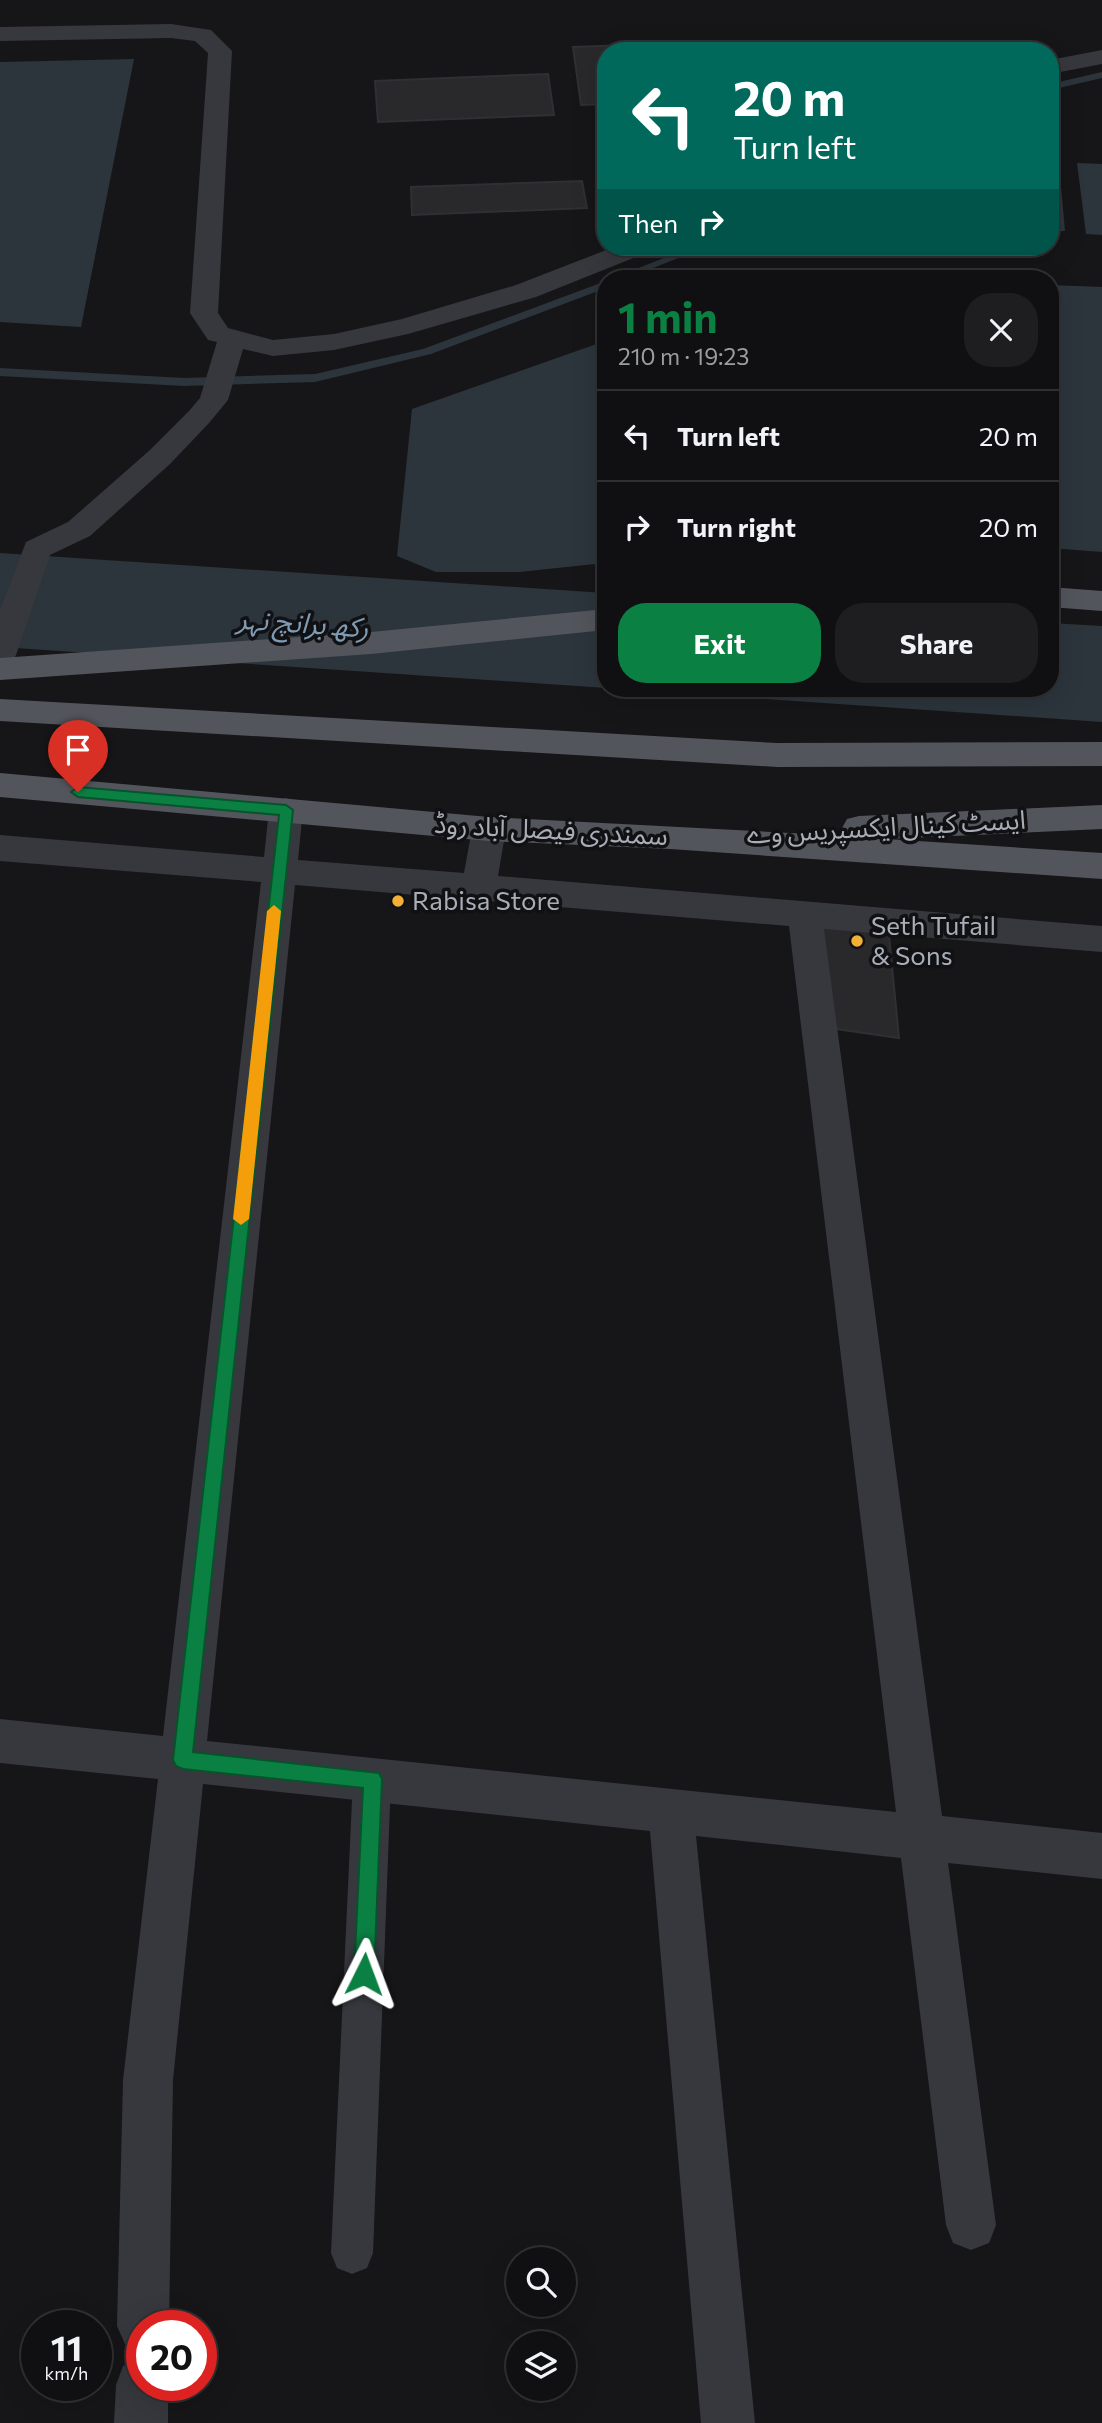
<!DOCTYPE html>
<html lang="en">
<head>
<meta charset="utf-8">
<style>
  :root { --surface:#101012; --page:#1e1e20; --text:#f1f3f6; --muted:#9c9d9f; --line:#303032; --accent:#0b8043 }
  body { margin:0; font-family:Commissioner,"Noto Sans Arabic",sans-serif; background:var(--page); color:var(--text); height:100vh; display:flex; flex-direction:column; font-size:26px; white-space:nowrap }
  * { box-sizing:border-box; margin:0 }
  p { font-size:23px; color:var(--muted) }
  .icon { flex:none; width:38px; height:38px; fill:none; stroke:currentColor; stroke-width:2; stroke-linecap:round; stroke-linejoin:round }
  .map { position:relative; flex:1; overflow:hidden }
  .details { position:absolute; left:597px; top:270px; width:462px; height:427px; display:flex; flex-direction:column; background:var(--surface); border-radius:28px; box-shadow:0 7px 28px #0002,0 0 0 2px var(--line) }
  .details>* { flex:none }
  .hud { position:absolute; left:597px; top:42px; width:462px; height:214px; border-radius:28px; box-shadow:0 7px 28px #0002,0 0 0 2px var(--line); background:#00695c; color:#fff; overflow:hidden }
  .fabs { position:absolute; left:506px; top:2247px; display:grid; gap:14px }
  .fabs a { display:grid; place-items:center; width:70px; height:70px; border-radius:50%; background:var(--surface); box-shadow:0 7px 28px #0002,0 0 0 2px var(--line); font-size:35px }
  .speed { position:absolute; left:21px; top:2310px; display:flex; gap:14px; font-size:35px; font-weight:700; text-align:center }
  .speed>* { display:grid; place-content:center; width:91px; height:91px; border-radius:50%; background:var(--surface); box-shadow:0 7px 28px #0002,0 0 0 2px var(--line); line-height:1 }
  .speed small { font-size:18px; font-weight:400 }
  .speed .limit { border:10px solid #d22; background:#fff; color:#111 }
  .pin { position:absolute; display:grid; place-items:center; width:60px; height:60px; color:#fff; margin:-72px -30px; border-radius:50% 50% 50% 0; rotate:-45deg; box-shadow:0 0 7px #0007 }
  .pin .icon { rotate:45deg }
  .me { position:absolute; width:77px; margin:-38px; rotate:3deg; stroke-linejoin:round; filter:drop-shadow(0 0 5px #0008) }
  .turn { display:flex; align-items:center; gap:24px; height:147px; padding:0 21px; font-size:32px }
  .turn .icon { width:91px; height:91px; stroke-width:2.5 }
  .turn b { display:block; font-size:49px; line-height:60px }
  .then { display:flex; align-items:center; height:66px; padding:0 21px; background:#0003; gap:14px; font-size:26px }
  .round { display:grid; place-items:center; flex:none; width:74px; height:74px; border-radius:28px; background:var(--page) }
  .summary { display:flex; align-items:center; justify-content:space-between; height:119px; padding:0 21px }
  h1 { font-size:42px; font-weight:700; line-height:52px; color:var(--accent) }
  .button { display:flex; gap:14px; margin-top:auto; padding:14px 21px }
  .button a { flex:1; height:80px; border-radius:28px; background:var(--accent); color:#fff; font-size:28px; font-weight:700; line-height:80px; text-align:center }
  .button a+a { background:var(--page); color:var(--text) }
  ul { padding:0; list-style:none }
  li { display:flex; align-items:center; gap:21px; height:91px; padding:0 21px; border-top:2px solid var(--line) }
  li div { flex:1 }
  li b { display:block; font-size:26px }
  li em { font-style:normal }
  .map>svg:first-child { display:block }
  .water { fill:#2c353c }
  .lines { fill:none; stroke-linecap:round; stroke-linejoin:round }
  .stream { fill:#2c353c; fill-rule:evenodd }
  .building { fill:#29292c; stroke:#303034; stroke-width:2 }
  .service { fill:#37383d; fill-rule:evenodd }
  .minor { fill:#37383d; fill-rule:evenodd }
  .primary { fill:#53555c; fill-rule:evenodd }
  .route { fill:#0b8043; stroke:#07532c; stroke-width:2 }
  .slow { fill:#f59e0b }
  .poi-dot { fill:#f2b134; stroke:#111113; stroke-width:2.5 }
  .labels { text-anchor:middle; stroke-width:7; stroke-linejoin:round; paint-order:stroke }
  .street-label { font-size:26px; fill:#a8adb8; stroke:#111113 }
  .poi-label { font-size:26px; fill:#a8adb8; stroke:#111113; text-anchor:start }
  .water-label { font-size:28px; font-style:italic; fill:#7f9bb3; stroke:#111113 }
</style>
</head>
<body>
<div class="map">
<svg width="1102" height="2423" viewBox="0 0 1102 2423">
  <rect width="100%" height="100%" fill="#161618"/>
  <path class="water" d="M134,59L81,327L0,322V62Z
    M1050,163L1059,164L1065,231H1050Z
    M1077,163L1102,164V235L1086,234Z
    M1050,285L1102,287V552L1050,548Z
    M605,341V563L519,572H436L397,556L412,409Z
    M0,553L605,593L606,688L0,647Z
    M1050,623L1102,626V722L606,688H1050Z"/>
  <g class="lines">
    <path class="stream" d="M1102,72V78L1050,90V84Z
      M692,247H706L628,278H613Z
      M606,281V288L431,354L315,382L184,386L0,376V368L184,378L315,374L423,349Z"/>
  </g>
  <path class="building" d="M627,45L628,51H606V104L581,105L573,47Z
    M548,74L554,115L378,122L375,81Z
    M582,181L587,208L412,215L411,187Z
    M814,919L888,925L899,1038L823,1027Z"/>
  <g class="lines">
    <path class="service" d="M372,1761L385,1766L391,1779L373,2253L367,2268L352,2274L337,2268L331,2253L353,1779L359,1766Z"/>
    <path class="minor" d="M171,24L211,30L232,51L218,313L228,328L273,340L334,334L402,319L516,285L614,247H650L646,253L536,297L408,334L334,350L273,356L243,349L228,400L209,423L170,464L90,536L50,555L16,655L11,663L0,666V610L26,542L68,522L150,450L189,411L200,398L217,342L208,340L190,313L208,53L195,41L171,38L0,41V27Z
      M1102,50V64L1050,74V60Z
      M286,798L298,801L303,810L298,860L464,873L472,829L477,820L489,817L501,820L506,829L498,876L1102,926V952L824,929L942,1816L1102,1833V1879L948,1863L996,2225L989,2243L971,2250L953,2243L946,2225L901,1858L696,1836L755,2423H701L650,1831L203,1784L173,2080L169,2326H142V2352L125,2344L117,2326L123,2080L158,1779L0,1763V1719L163,1736L261,882L0,861V835L264,857L269,810L274,801ZM295,885L789,926L896,1812L207,1741Z
      M142,2359V2385H168V2423H114L116,2385L123,2366Z"/>
    <path class="primary" d="M1050,587L1102,591V611L1050,607Z
      M606,609V630L371,654L0,680V658L371,632Z
      M0,699L777,743L1102,742V766L777,767L0,721Z
      M0,773L489,817L847,836L842,828L847,819L859,816L1102,805V829L887,839L1102,853V879L670,849L489,841L0,797Z"/>
  </g>
  <path class="route" d="M78,787L286,805L293,810L193,1752L379,1773L382,1779L374,1974L371,1981L364,1984L357,1981L354,1974L363,1788L183,1769L176,1766L173,1760L279,815L78,797L71,792Z"/>
  <path class="slow" d="M274,905L281,911L249,1219L241,1225L233,1219L267,911Z"/>
  <g class="poi-dot">
    <circle cx="398" cy="901" r="7"/>
    <circle cx="857" cy="941" r="7"/>
  </g>
  <g class="labels">
    <g class="street-label">
      <text transform="translate(886 827) rotate(-3)" y="9">ایسٹ کینال ایکسپریس وے</text>
      <text transform="translate(551 830) rotate(3)" y="9">سمندری فیصل آباد روڈ</text>
    </g>
    <g class="poi-label">
      <text x="412" y="910">Rabisa Store</text>
      <text x="871" y="935">Seth Tufail<tspan x="871" dy="30">&amp; Sons</tspan></text>
    </g>
    <g class="water-label">
      <text transform="translate(303 623) rotate(4)" y="10">رکھ برانچ نہر</text>
    </g>
  </g>
</svg>
<div class="fabs">
<a><svg class="icon" aria-label="search" viewBox="0 0 24 24"><circle cx="10" cy="10" r="6"/><path d="M15 15l6 6"/></svg></a>
<a><svg class="icon" aria-label="layers" viewBox="0 0 24 24"><path d="M12 4l9 5-9 5-9-5zM3 14l9 5 9-5"/></svg></a>
</div>
<div class="speed"><div>11<small>km/h</small></div><div class="limit">20</div></div>
<div class="pin" style="left:78px;top:792px;background:#d93025"><svg class="icon" aria-label="arrive" viewBox="0 0 24 24"><path d="M6 21V4h12l-3 4 3 4H6"/></svg></div>
<svg class="me" style="left:364px;top:1974px" viewBox="-20 -20 40 40"><path d="M0-17L14 15 0 8-14 15z" fill="#0b8043" stroke="#fff" stroke-width="4"/></svg>
<div class="hud">
<div class="turn"><svg class="icon" aria-label="left" viewBox="0 0 24 24"><path d="M17 20v-9H6M10 6l-5 5 5 5"/></svg><div><b>20 m</b>Turn left</div></div>
<div class="then">Then<svg class="icon" aria-label="right" viewBox="0 0 24 24"><path d="M7 20v-9h11M14 6l5 5-5 5"/></svg></div>
</div>
<section class="details">
<div class="summary"><div><h1>1 min</h1><p>210 m · 19:23</p></div><a class="round"><svg class="icon" aria-label="close" viewBox="0 0 24 24"><path d="M6 6l12 12M18 6L6 18"/></svg></a></div>
<ul>
<li><svg class="icon" aria-label="left" viewBox="0 0 24 24"><path d="M17 20v-9H6M10 6l-5 5 5 5"/></svg><div><b>Turn left</b></div><em>20 m</em></li>
<li><svg class="icon" aria-label="right" viewBox="0 0 24 24"><path d="M7 20v-9h11M14 6l5 5-5 5"/></svg><div><b>Turn right</b></div><em>20 m</em></li>
</ul>
<div class="button"><a>Exit</a><a>Share</a></div>
</section>
</div>
</body>
</html>
